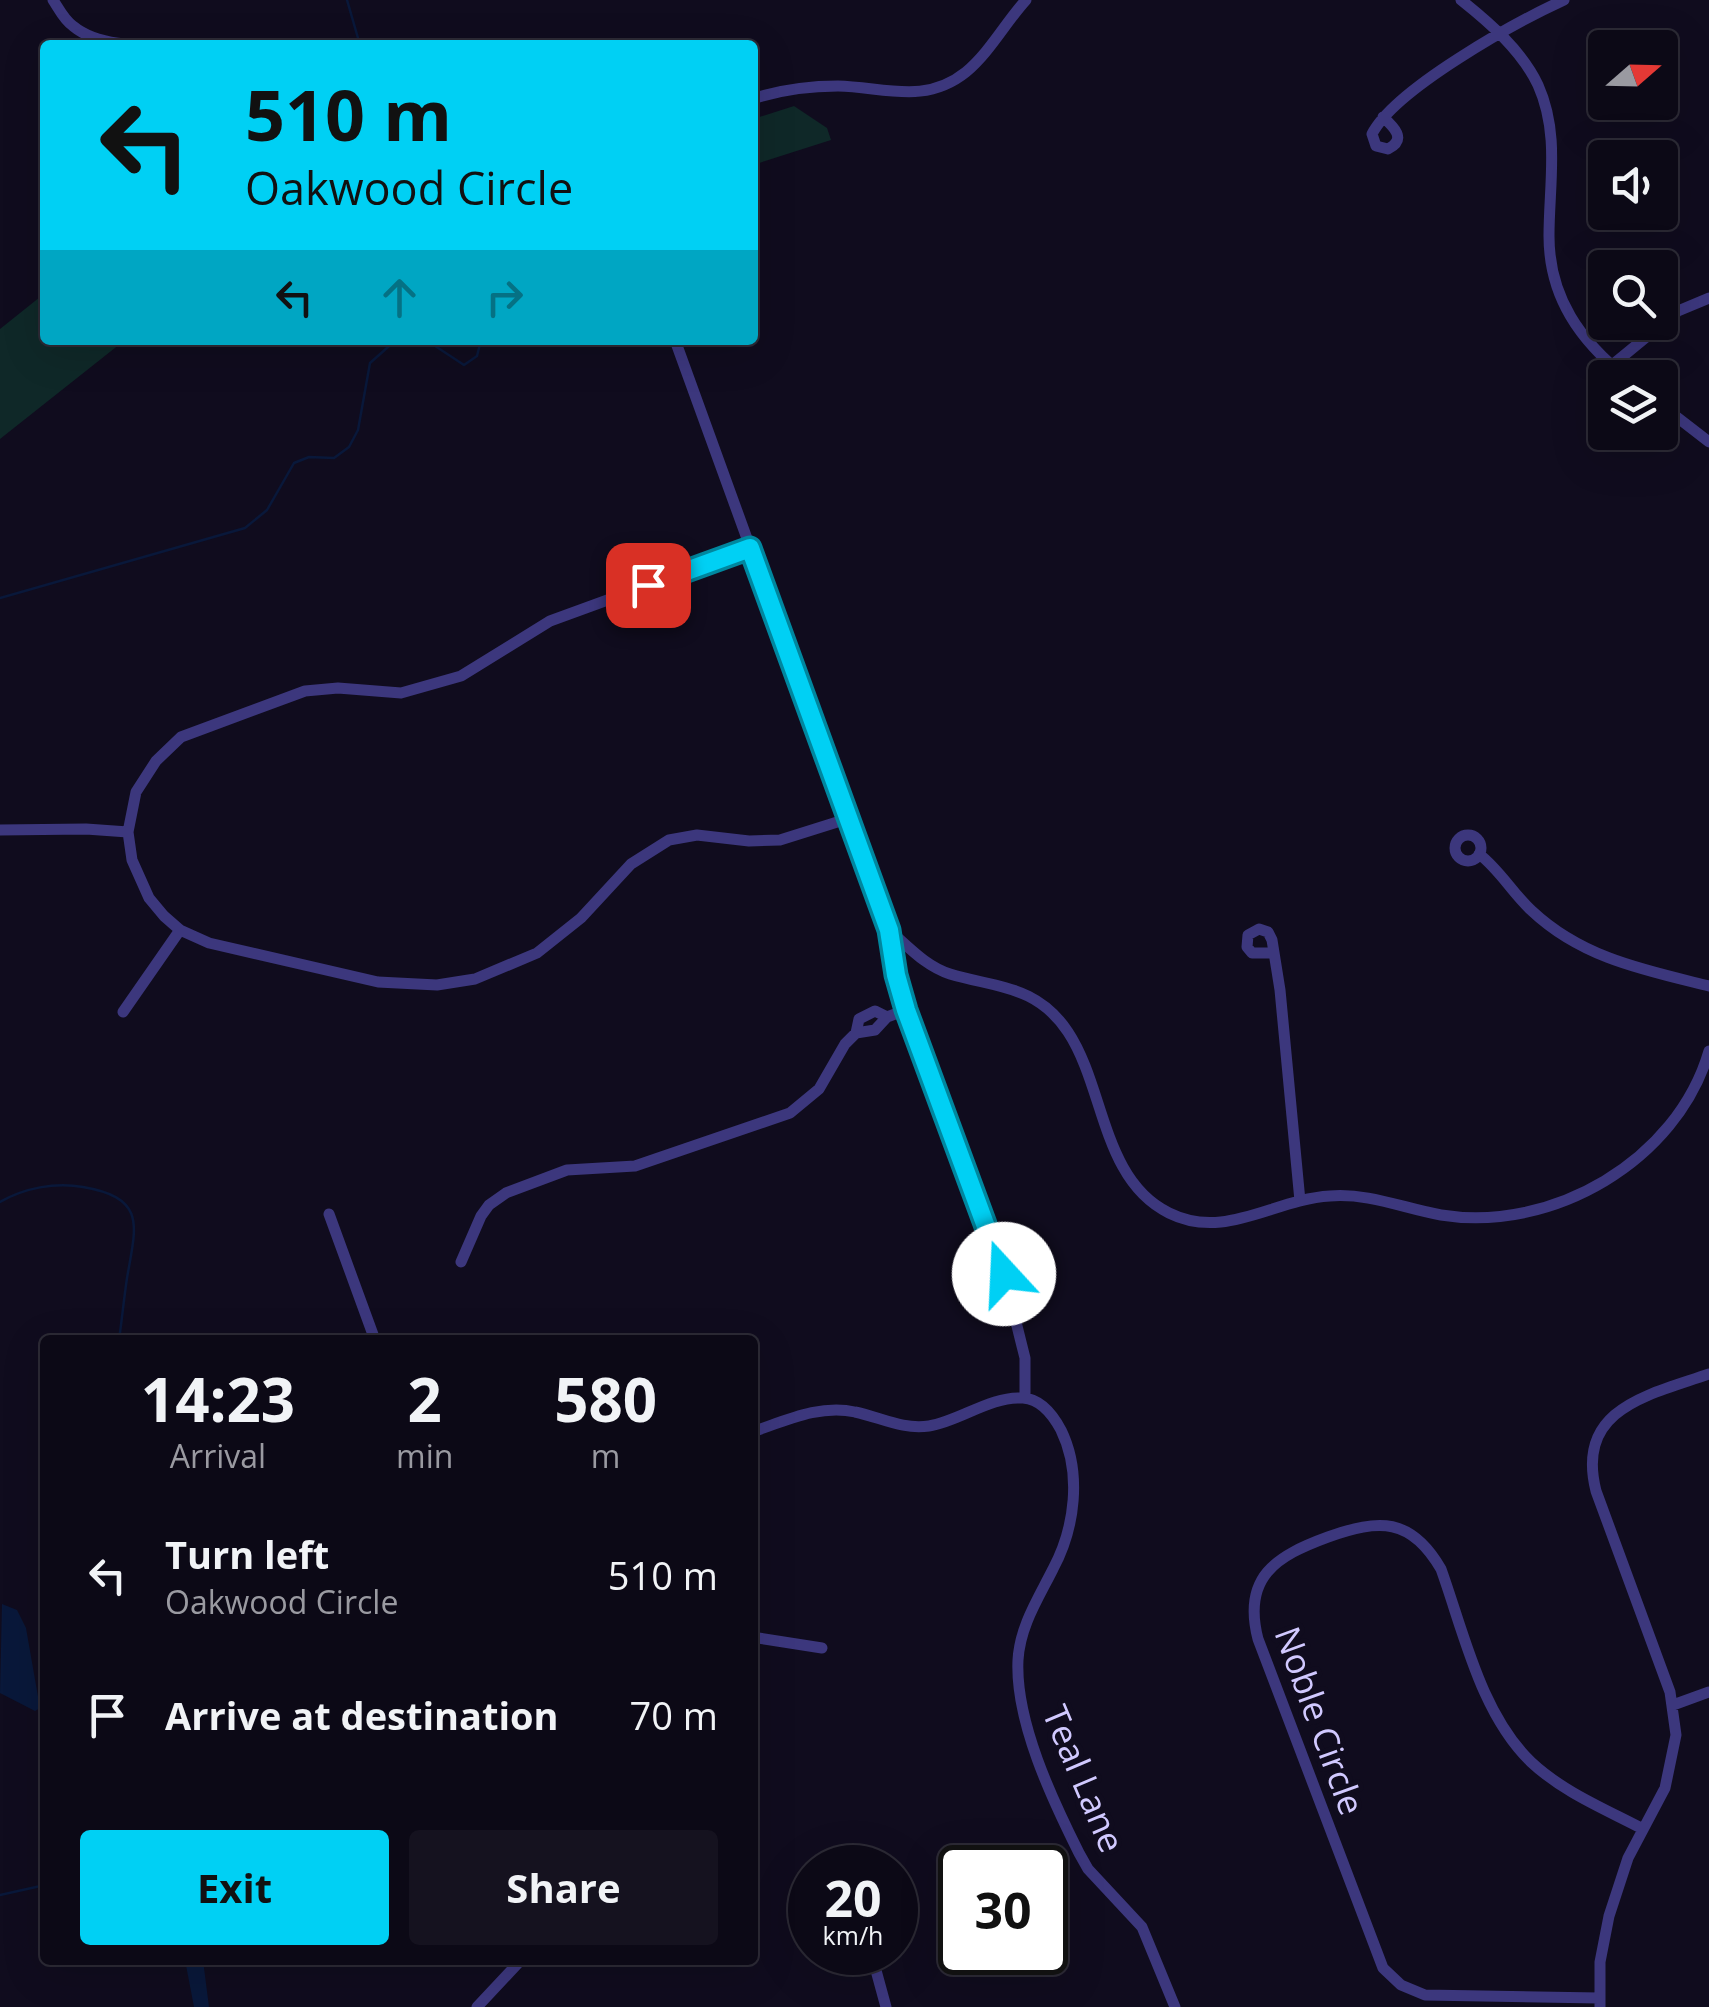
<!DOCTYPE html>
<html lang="en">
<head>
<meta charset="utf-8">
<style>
  :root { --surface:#0c0916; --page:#15121f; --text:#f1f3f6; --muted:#9a9aa1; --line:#2c2a35; --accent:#00d0f4 }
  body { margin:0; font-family:"Open Sans",sans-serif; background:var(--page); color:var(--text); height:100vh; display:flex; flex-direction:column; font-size:38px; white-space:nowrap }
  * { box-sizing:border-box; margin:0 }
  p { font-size:32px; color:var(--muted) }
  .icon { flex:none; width:55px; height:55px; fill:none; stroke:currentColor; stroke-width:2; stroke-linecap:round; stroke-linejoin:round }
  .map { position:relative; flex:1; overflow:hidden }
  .drawer { position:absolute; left:40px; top:1335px; width:718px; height:630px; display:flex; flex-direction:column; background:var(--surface); border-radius:10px; box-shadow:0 10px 40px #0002,0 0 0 2px var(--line) }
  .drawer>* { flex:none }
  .banner { position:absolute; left:40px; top:40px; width:718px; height:305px; border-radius:10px; box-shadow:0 10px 40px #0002,0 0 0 2px var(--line); background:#00d0f4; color:#111; overflow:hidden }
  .needle { width:65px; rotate:70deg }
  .tools { position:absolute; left:1588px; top:30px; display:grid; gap:20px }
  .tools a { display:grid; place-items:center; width:90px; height:90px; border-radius:10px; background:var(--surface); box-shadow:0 10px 40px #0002,0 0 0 2px var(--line); font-size:50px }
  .speed { position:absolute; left:788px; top:1845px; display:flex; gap:20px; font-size:50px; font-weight:700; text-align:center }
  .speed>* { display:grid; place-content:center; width:130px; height:130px; border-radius:50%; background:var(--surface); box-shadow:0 10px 40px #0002,0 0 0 2px var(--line); line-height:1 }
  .speed small { font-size:25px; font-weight:400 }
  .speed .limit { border:5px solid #111; border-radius:15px; background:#fff; color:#111 }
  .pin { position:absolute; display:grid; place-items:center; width:85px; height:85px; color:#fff; margin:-42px; border-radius:20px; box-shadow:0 5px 15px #0006 }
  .me { position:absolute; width:110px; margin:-55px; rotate:340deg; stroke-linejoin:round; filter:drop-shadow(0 0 8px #0008) }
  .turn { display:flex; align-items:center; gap:35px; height:210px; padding:0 40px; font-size:45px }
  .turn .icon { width:130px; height:130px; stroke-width:2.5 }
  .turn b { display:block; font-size:70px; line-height:85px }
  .lanes { display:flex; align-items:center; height:95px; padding:0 40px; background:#0003; justify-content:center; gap:50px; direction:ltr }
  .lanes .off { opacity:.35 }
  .eta { display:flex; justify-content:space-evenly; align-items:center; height:170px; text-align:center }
  .eta b { font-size:60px; font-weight:700; line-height:70px }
  .primary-button { display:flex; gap:20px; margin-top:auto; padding:20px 40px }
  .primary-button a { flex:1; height:115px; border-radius:10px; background:var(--accent); color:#111; font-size:40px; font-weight:700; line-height:115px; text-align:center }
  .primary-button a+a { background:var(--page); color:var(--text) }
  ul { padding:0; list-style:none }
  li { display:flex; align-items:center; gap:30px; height:140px; padding:0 40px }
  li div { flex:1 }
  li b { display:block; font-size:38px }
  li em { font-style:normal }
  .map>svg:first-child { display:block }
  .green { fill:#0f2828 }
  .water { fill:#09183a }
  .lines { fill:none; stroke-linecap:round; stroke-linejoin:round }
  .stream { stroke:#09183a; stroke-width:2.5 }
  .minor { stroke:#3c377d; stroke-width:11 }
  .route-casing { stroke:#00879f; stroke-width:25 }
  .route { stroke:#00d0f4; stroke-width:18 }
  .labels { text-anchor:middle; stroke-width:10; stroke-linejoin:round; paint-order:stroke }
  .street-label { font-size:35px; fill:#d1c9ff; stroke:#100c1e }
</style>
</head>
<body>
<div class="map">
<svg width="1709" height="2007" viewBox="0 0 1709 2007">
  <rect width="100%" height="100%" fill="#100c1e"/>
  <path class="green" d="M794,106L827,128L831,140L753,165V119Z
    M45,293V340H125L0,439V329Z"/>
  <path class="water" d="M2,1604L17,1610L26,1628L40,1708L35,1711L0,1693Z
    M185,1960H203L209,2007H194Z"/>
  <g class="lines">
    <path class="stream" d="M347,0L360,45
      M426,340L464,365L477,356L481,340
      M0,598L245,528L267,510L294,463L309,457L334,458L349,447L358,430L370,363L396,340
      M0,1202C24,1188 55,1182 83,1187C147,1198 136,1226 127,1278C124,1298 122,1319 119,1340
      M0,1895L45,1885"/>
    <path class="minor" d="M53,0C59,9 64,20 73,26C103,51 156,44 193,45
      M1461,0C1490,23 1522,51 1538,85C1560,134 1549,184 1549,236C1549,297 1580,341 1627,378
      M752,99C780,90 809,86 838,86C884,87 925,105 966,72C990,52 1005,23 1026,0
      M1383,117C1394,127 1407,139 1388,149L1376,146L1372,134C1395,89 1516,22 1564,0
      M675,340L889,930L896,975L906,1010L988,1232C984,1245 993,1268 1004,1274
      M1611,366L1678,311L1709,298
      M1660,404L1709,442
      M750,548L550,621L461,676L401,693L338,688L305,691L181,737L156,761L136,792L128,832L132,860L149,898L164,916L180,930L209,943L378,982L437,985L475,979L537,953L581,918L631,864L669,840L697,835L749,841L780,840L850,818
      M0,830L86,829L128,832
      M1455 848a13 13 0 1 1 26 0a13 13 0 1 1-26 0Z
      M1479,854C1500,870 1513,894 1532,911C1582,958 1644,970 1709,986
      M889,930C908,946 925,966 950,974C997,988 1037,985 1068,1032C1105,1088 1102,1180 1169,1213C1225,1241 1274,1199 1330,1196C1370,1193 1402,1208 1441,1215C1552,1233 1677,1161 1709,1051
      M1274,953H1252L1247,947L1248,935L1259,929L1268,932L1272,940L1280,990L1300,1201
      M123,1012L180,930
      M856,1033L875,1030L887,1017L906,1010
      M329,1214L375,1340
      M988,1232C1000,1241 1009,1261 1004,1274L1025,1358V1398
      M461,1262L481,1216L489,1205L506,1193L567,1170L635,1166L790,1113L819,1089L845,1044L856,1033L859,1019L875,1011L887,1017
      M752,1432C785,1421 820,1404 855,1412C880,1417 902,1430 929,1426C960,1421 990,1396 1023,1398C1040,1399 1053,1415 1061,1430C1082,1473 1075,1528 1053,1569C1038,1599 1020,1626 1018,1660C1015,1721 1052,1799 1079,1853L1088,1869L1142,1927L1175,2007
      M752,1637L822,1648
      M1673,1705L1709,1692
      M871,1952L886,2007
      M1599,1998L1425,1995L1401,1985L1383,1968L1258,1639C1242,1577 1276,1556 1328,1537C1379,1519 1411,1517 1441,1569C1464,1633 1481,1714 1531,1762C1563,1792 1605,1809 1643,1829
      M477,2007L521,1960
      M1600,2007V1962L1609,1916L1628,1858L1665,1788L1676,1735L1670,1692L1596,1491C1575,1408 1649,1395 1709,1374"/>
  </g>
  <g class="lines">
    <defs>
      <path id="route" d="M648,585L750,548L889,930L896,975L906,1010L988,1232C1000,1241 1009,1261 1004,1274"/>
    </defs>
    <use href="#route" class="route-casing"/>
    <use href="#route" class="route"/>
  </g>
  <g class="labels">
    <g class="street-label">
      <text transform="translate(1319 1721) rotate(70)" y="12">Noble Circle</text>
      <text transform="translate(1083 1779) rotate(67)" y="12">Teal Lane</text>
    </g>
  </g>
</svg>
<div class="tools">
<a><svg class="needle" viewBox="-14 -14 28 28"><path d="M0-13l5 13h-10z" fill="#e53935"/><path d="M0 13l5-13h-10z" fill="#9a9aa1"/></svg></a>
<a><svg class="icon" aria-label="sound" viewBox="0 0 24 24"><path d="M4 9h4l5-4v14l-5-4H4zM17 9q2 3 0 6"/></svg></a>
<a><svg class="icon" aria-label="search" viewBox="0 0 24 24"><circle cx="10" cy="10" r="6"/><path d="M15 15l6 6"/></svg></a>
<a><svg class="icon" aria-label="layers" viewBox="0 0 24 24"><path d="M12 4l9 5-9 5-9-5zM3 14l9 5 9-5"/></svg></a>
</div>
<div class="speed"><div>20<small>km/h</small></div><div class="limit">30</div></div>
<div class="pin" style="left:648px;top:585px;background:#d93025"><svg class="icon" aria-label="arrive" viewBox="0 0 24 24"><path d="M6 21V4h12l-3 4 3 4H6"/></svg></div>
<svg class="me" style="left:1004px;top:1274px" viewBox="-20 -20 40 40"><circle r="19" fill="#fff"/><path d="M0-13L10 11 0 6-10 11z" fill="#00d0f4"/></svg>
<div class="banner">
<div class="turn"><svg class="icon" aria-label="left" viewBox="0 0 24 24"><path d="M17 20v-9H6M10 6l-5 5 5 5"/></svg><div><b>510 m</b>Oakwood Circle</div></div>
<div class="lanes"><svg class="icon" aria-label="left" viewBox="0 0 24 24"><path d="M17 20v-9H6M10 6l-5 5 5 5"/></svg><svg class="icon off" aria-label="ahead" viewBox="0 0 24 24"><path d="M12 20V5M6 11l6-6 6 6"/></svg><svg class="icon off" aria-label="right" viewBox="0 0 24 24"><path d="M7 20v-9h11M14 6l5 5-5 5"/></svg></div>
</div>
<section class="drawer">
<div class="eta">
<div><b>14:23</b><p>Arrival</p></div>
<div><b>2</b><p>min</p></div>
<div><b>580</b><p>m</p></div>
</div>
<ul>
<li><svg class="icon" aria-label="left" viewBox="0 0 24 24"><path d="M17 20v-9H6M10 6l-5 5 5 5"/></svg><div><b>Turn left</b><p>Oakwood Circle</p></div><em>510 m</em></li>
<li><svg class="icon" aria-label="arrive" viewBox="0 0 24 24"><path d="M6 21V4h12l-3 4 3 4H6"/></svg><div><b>Arrive at destination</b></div><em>70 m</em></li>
</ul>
<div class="primary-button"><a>Exit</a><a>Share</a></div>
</section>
</div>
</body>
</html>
